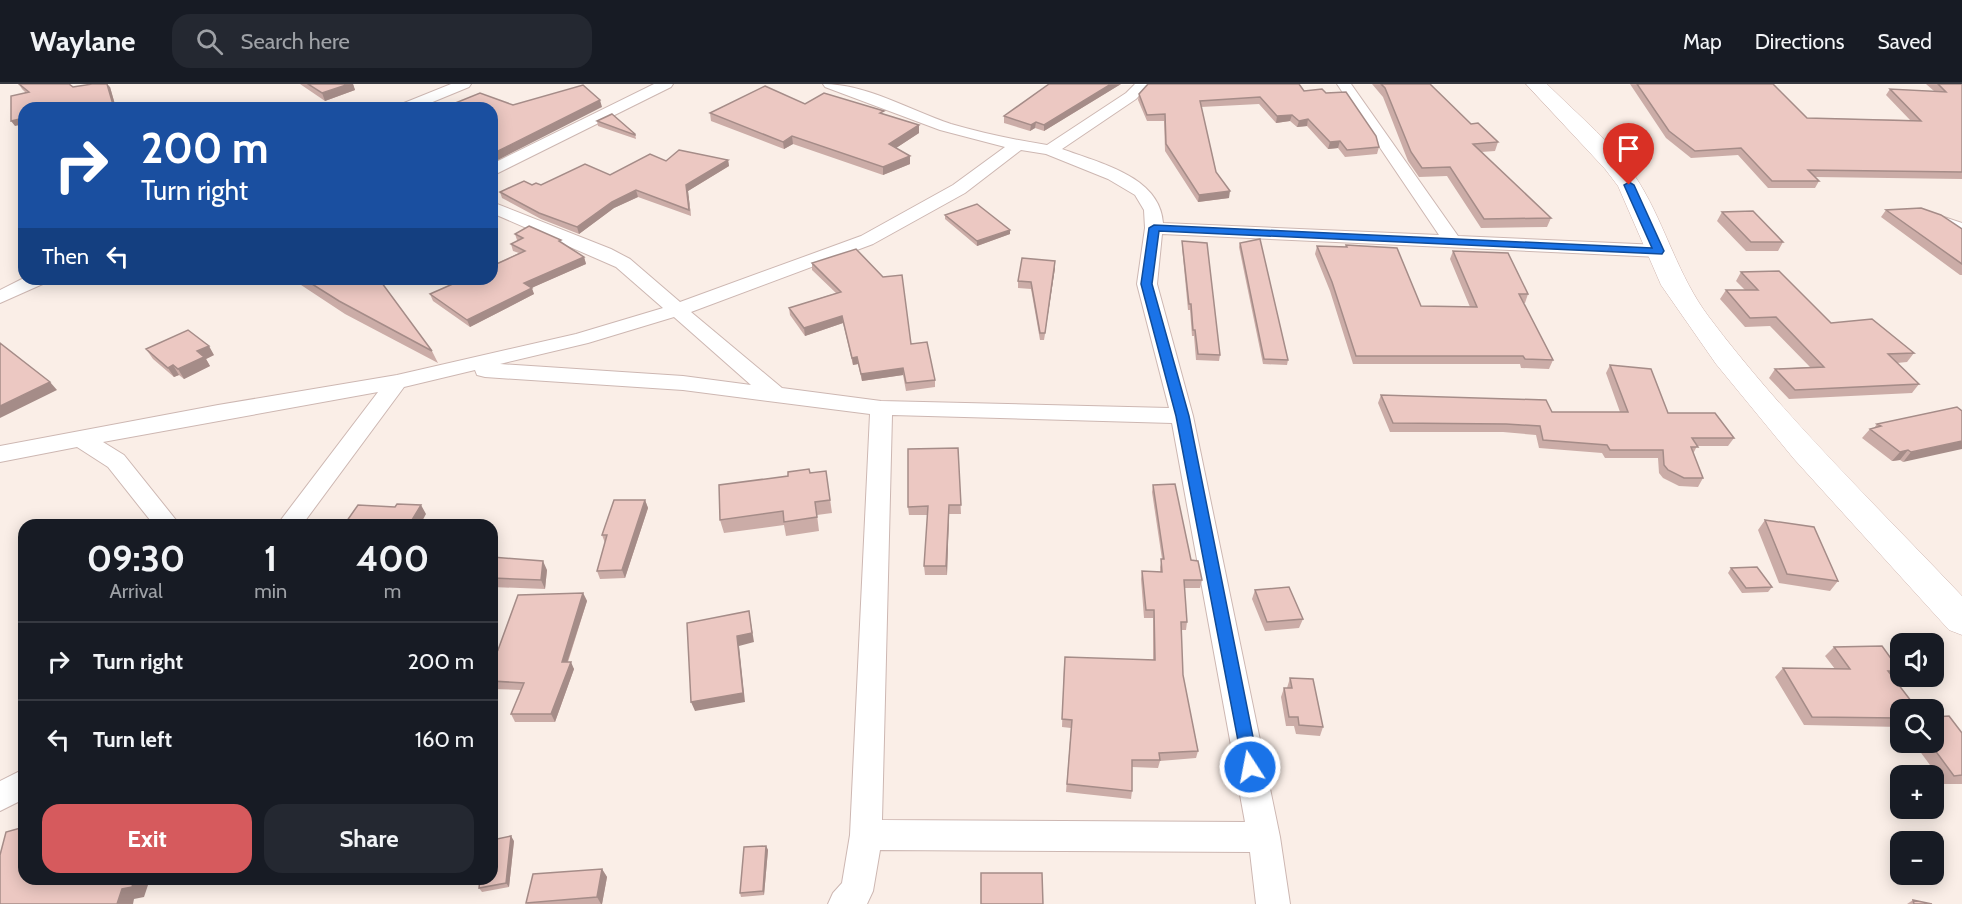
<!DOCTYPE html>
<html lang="en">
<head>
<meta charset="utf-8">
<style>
  :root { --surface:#171b24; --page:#242831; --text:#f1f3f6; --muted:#9ea1a6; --line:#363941; --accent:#d65a5d }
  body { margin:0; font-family:Cabin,sans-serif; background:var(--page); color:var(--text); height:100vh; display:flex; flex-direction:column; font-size:22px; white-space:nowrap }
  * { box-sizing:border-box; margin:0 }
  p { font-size:20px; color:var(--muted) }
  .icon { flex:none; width:33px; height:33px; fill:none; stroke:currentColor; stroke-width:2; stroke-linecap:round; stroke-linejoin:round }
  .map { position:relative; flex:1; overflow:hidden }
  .side { position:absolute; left:18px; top:435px; width:480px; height:366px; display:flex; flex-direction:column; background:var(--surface); border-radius:18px; box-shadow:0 3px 15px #0003 }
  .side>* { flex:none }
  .guide { position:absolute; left:18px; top:18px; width:480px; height:183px; border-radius:18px; box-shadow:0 3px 15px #0003; background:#1a4fa0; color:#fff; overflow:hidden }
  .controls { position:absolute; left:1890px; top:549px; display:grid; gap:12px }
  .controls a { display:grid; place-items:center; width:54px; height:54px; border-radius:12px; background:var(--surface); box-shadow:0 3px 15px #0003; font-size:30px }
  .pin { position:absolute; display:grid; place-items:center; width:51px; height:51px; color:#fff; margin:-62px -26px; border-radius:50% 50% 50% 0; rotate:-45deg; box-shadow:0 0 6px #0007 }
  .pin .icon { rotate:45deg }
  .me { position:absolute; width:66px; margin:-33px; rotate:349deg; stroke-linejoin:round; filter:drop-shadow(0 0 4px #0008) }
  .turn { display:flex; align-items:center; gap:21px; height:126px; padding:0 24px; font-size:27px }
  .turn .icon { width:78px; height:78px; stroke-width:2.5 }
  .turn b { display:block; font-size:42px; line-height:51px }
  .then { display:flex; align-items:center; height:57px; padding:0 24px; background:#0003; gap:12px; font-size:22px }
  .eta { display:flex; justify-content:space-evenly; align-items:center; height:102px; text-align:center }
  .eta b { font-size:36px; font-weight:800; line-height:42px }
  .action { display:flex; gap:12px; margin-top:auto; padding:12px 24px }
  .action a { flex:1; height:69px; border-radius:18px; background:var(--accent); color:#fff; font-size:24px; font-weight:800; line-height:69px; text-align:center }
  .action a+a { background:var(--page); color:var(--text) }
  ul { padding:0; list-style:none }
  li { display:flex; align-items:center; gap:18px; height:78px; padding:0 24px; border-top:2px solid var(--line) }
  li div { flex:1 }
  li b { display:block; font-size:22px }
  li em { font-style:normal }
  header { display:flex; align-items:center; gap:36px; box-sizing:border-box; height:84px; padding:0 30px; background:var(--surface); border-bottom:2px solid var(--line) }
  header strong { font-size:28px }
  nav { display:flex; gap:33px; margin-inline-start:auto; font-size:21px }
  .search { width:420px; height:54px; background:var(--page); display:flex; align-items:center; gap:15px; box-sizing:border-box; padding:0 21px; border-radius:18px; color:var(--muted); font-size:22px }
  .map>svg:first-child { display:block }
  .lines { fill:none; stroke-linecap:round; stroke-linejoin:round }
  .lane-casing { stroke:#cdb7b2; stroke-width:2 }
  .street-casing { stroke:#cdb7b2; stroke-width:2 }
  .secondary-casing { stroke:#cfb5af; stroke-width:1 }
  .lane { fill:#fff; fill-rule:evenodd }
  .street { fill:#fff; fill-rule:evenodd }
  .secondary { fill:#fff; fill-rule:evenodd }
  .wall { fill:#cbaca7 }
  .shaded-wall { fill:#a58c88 }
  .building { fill:#ecc8c2; stroke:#a58c88; stroke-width:1.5 }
  .route { fill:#1a73e8; stroke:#114b97; stroke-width:1.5 }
</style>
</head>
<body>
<header>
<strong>Waylane</strong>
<div class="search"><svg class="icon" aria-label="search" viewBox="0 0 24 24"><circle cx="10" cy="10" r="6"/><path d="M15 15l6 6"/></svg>Search here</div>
<nav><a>Map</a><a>Directions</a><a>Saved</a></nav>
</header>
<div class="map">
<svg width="1962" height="820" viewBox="0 0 1962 820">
  <rect width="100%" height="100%" fill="#faeee7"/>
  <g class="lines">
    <defs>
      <path id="lane" d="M1938,131L1962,139V145L1935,136L1934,134Z"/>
      <path id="street" d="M451,0H471L469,3L418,24H396L399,21Z
        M654,0H673L671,3L492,92V80Z
        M823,0C867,0 909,26 951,40C982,49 1015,56 1047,61L1126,9L1135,0H1150L1136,15L1062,65C1099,79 1160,92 1163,139L1439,151L1337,0H1351L1458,152L1659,161L1666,163L1668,167L1666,171L1659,173L1162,150L1157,200L1193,332L1280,753L1290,820H1256L1250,768L880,766L873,807L867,820H828L833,809L842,799L850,751L870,330L683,306L485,293L477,291L475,286L404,303L302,441H277L378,308L103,358L124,371L180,441H154L108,383L77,363L0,378V362L218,321L397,291L576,250L663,224L616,183L492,129V118L611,165L630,175L680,218L861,152L953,101L1005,63L940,46L825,3ZM1021,66L1046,70L1108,95L1135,111L1144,126L1145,144L1137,200L1169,324L881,317L782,304L691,228L873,160L965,109ZM674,233L751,301L683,292L500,280L588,259ZM892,331L1172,339L1245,738L882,736Z
        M24,194L48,195L45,199L0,219V206Z
        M24,685V715L0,727V697Z"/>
      <path id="secondary" d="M1526,0H1547C1577,30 1618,64 1640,100C1666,143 1678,192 1709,233C1784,333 1876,421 1962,512V551L1949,546L1794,375L1716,280L1661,201L1618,102L1605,85Z"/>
    </defs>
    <use href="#lane" class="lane-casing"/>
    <use href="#street" class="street-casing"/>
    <use href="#secondary" class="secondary-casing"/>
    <use href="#lane" class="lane"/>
    <use href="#street" class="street"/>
    <use href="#secondary" class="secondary"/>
  </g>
  <path class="wall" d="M19,0L73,3H110L116,24H24L15,42L26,9L22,5Z
    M300,0H353L355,6L325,17Z
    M1049,0H1121L1044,47L1035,44L1030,47L1004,39V32Z
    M1372,0H1430L1471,40L1498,58L1495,67L1481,68L1551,134L1547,143L1481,144L1447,92L1419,93L1408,77L1383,13Z
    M1630,0H1773L1807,34L1910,36L1886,11L1890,5L1934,7L1926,0H1962V95L1815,93L1819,97L1815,104H1768L1738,71L1691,74L1666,54Z
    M1304,7L1379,63L1377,70L1345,73L1338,64L1328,65L1307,42L1297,43L1290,37L1276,39L1259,20L1201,23L1216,88L1229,114L1198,118L1165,67L1164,37H1147L1138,16L1139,10Z
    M805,20L884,30L919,49L896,64L910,72V80L883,91L793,60L784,65L711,37L710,29Z
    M597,37L635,50L636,55L598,42Z
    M728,76L729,82L688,107L691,132L638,113L614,124L579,150L541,135L502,114L500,108L532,101H541L610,91L666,77Z
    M1886,126L1962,145V191H1960L1881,133Z
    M1722,128L1783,158L1778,167H1746L1717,137Z
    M945,131L1010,150L977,162L945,135Z
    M515,150L561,159L584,173L586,180L531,204L534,210L470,243L433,217L430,210L519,169L513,167L511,160L518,157L517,156Z
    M1182,157L1220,271L1219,277L1196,276L1194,252H1192L1190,226H1188L1182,163Z
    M1240,159L1288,276L1287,281L1263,280L1239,163Z
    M1346,161L1421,222L1470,223L1450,175L1453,167L1528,210L1525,219H1523L1553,276L1549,285L1521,284L1520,280H1353L1330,207L1315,170L1317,162L1345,163Z
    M812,179L911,260L935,296V303L906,307L903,291L862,297L858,280L853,281L843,239L805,252L790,231L789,224L836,209L812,186Z
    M1055,184L1044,256H1040L1031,205L1018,204V197Z
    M1741,188L1831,239L1914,269L1907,278L1897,279L1919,300L1912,309L1789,315L1769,294L1775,285L1810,283L1770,242L1745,243L1720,215L1726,206H1745L1736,197Z
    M296,195H379L432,267L438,279L345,230L298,199Z
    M146,265L214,271L206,275L210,282L184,295L179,291L174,293L153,275Z
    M1610,281L1668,329L1734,354L1728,362H1697L1693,370L1703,394L1698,403L1679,402L1663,394L1659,389L1658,374H1605L1602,369L1539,364L1536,351L1503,348H1390L1378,319L1381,311L1552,328H1620L1606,289Z
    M1957,323L1903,378L1900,376L1892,377L1862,354L1870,345L1874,344L1877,340Z
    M958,364L961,430H949L947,491H925L924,482L928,431H909L908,423Z
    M826,387L832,429L817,431L819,447L786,452L784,441L724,449L720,436L810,389Z
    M1153,401L1202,496L1200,504H1184L1187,538L1186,546H1181L1183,591L1198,667L1196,674L1160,677L1158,684L1132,683V707L1131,715L1066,708L1071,644L1062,643L1064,581L1153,576V534H1144L1141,495L1142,487L1160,488V483L1162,475L1152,408Z
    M645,416L648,424L625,494L600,495L597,487L605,459L602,451Z
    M1765,436L1838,497L1830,507L1779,499L1758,446Z
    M492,473L547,486L545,505L492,503Z
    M1731,484L1772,503L1768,508L1742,509L1728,489Z
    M1255,506L1303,535L1299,544L1265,547L1252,515Z
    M583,509L587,517L568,578L574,585L555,638H515L511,630L521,606L492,605V578Z
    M1834,563L1900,587L1893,593L1900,626V643L1804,641L1775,593L1783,584L1835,585L1825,572Z
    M1290,594L1323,643L1320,652L1296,650L1294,642H1286L1281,613L1284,604H1287Z
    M1962,649V700H1944L1913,658H1934Z
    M514,757L509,803L482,808L479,804Z
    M766,762L768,766L764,811L741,813L740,809Z
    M602,785L607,793L602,820H527L526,819Z
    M1913,816L1932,820H1907Z"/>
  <path class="shaded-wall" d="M107,0L110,3L116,24H114Z
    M349,0H353L355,6L325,17L322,9Z
    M1111,0H1121L1044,47V41Z
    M600,16L602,23L492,79V70Z
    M1292,31L1290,37L1276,39L1277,32Z
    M24,34V40L15,42L11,37Z
    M1308,35L1307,42L1297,43L1299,37Z
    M1036,38L1035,44L1030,47L1031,41Z
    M919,41V49L890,68L889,60Z
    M792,52L793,60L784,65L783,58Z
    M1340,57L1338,64L1328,65L1330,58Z
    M910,72V80L883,91V83Z
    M728,76L729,82L688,107L691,132L686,101Z
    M636,106L638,113L614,124L579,150L577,143L612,118Z
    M1230,107L1229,114L1198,118L1199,111Z
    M1010,146V150L977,162V157Z
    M584,173L586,180L527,206L524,199Z
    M1055,177V184L1044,256L1045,249Z
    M532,204L534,210L470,243L467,236Z
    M842,232L843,239L805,252L804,244Z
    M209,262L214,271L206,275L210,282L184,295L178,285L197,267Z
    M857,273L858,280L853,281L852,274Z
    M173,281L179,291L174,293L168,284Z
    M903,284V291L862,297L861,290Z
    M50,298L57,306L0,334V322Z
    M1962,357V365L1903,378L1911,368Z
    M1908,366L1900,376L1892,377L1900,368Z
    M645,416L648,424L625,494L622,486Z
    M421,421L426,430L420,441H409Z
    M949,421V430L947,491L946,482Z
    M543,477L547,486L545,505L541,496Z
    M583,509L587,517L565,585L562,578Z
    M749,527L754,558L739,562L745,618L695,627L691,618Z
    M571,578L574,585L555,638L551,630Z
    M511,752L514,757L509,803L506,799Z
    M766,762L768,766L764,811L763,807Z
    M602,785L607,793L602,820H601L597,813Z
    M134,795H150L144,813L134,815L133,820H117L122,805Z"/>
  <path class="building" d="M19,0H69L73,3L92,0H107L114,24H24V34L11,37V12L29,8Z
    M308,0H349L322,9Z
    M1049,0H1111L1044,41L1036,38L1031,41L1004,32Z
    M1148,0H1299L1304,7L1322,5L1326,9L1346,8L1376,52L1379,63L1347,66L1340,57L1330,58L1308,35L1299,37L1292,31L1277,32L1260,13L1200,17L1216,88L1230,107L1199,111L1166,60L1165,30L1147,31L1139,10Z
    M1381,0H1430L1471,40L1478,39L1498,58L1473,60L1551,134L1484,135L1450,83L1422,84L1411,68L1385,4Z
    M1637,0H1773L1807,34L1921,37L1890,5L1946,8L1938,0H1962V88L1808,86L1819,97H1772L1741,64L1695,67L1669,47Z
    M583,1L600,16L492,70V24H443L480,9L513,21Z
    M765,2L805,20L824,9L884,27L880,29L919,41L889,60L910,72L883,83L792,52L783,58L710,29Z
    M612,30L635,50V51L597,37Z
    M679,66L728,76L686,101L689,126L636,106L612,118L577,143L539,129L500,108L524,97L532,101L536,99L541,101L585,80L610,91L650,70L666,77Z
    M977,120L1010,146L977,157L945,131Z
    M1921,124L1941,131L1962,145V180L1886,126Z
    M1753,127L1783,158H1751L1722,128Z
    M529,142L561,156L559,157L584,173L524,199L532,204L467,236L430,210L464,195H492V182L525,167L511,160L523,154L515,150Z
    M1260,155L1288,276L1264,275L1240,159Z
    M1182,157L1207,159L1220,271L1198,270L1195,246H1193L1191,220H1189Z
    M1346,161L1397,164L1421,222L1477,223L1453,167L1508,169L1528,210H1519L1553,276L1525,275L1523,272H1356L1332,198L1317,162L1347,163Z
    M856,165L883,193L902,191L911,260L927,258L935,296L906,299L903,284L861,290L857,273L852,274L842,232L804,244L789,224L841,208L812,179Z
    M1022,174L1055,177L1045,249H1040L1031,198L1018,197Z
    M1779,187L1831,239L1872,235L1914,269L1888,270L1919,300L1795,306L1775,285L1824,283L1776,233L1750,234L1726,206H1758L1741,188Z
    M304,195H379L432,267L339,217Z
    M188,246L209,262L197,267L204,273L178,285L173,281L168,284L146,265Z
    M0,259L50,298L0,322Z
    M1610,281L1651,285L1668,329H1715L1734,354H1692L1698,363H1691L1703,394H1684L1668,386L1664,381L1663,366H1610L1607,361L1543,356L1540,342L1506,340L1393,339L1381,311L1546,316L1552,328H1628Z
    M1957,323L1962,327V357L1911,368L1908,366L1900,368L1870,345L1881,342L1877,340Z
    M958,364L961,421H949L946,482H924L928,422L908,423V365Z
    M809,385L810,389L826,387L830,416L815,418L817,433L784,438L783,427L720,436L719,401L788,392V388Z
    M1175,400L1191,476L1198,477L1202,496H1184L1187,538H1181L1183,591L1198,667L1159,669L1160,676H1132V707L1067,700L1072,636L1062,635L1065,573L1155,576L1154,526H1146L1142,487L1162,488L1161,475H1164L1153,401Z
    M614,416H645L622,486L597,487L607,451H602Z
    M397,420L421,421L409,441H344L358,421L395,423Z
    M1765,436L1814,443L1838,497L1787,490Z
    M492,473L543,477L541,496L492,494Z
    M1757,483L1772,503L1746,504L1731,484Z
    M1289,503L1303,535L1267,538L1255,506Z
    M583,509L562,578H571L551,630H511L524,599L492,597V578L498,566L518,511Z
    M749,527L752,549L737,552L743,609L691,618L687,539Z
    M1882,562L1900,587H1888L1918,626H1900V634L1812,633L1783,584L1850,585L1834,563Z
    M1290,594L1313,595L1323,643L1299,641L1298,633H1289L1284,604H1292Z
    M1949,632L1962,649V691L1954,692L1929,658H1934V633Z
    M24,743V795H134L132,803L122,805L117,820H0V771L6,748Z
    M511,752L506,799L479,804L480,795H492V756Z
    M766,762L763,807L740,809L744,763Z
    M602,785L597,813L526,819L533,790Z
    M981,789H1042L1043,820H981Z
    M1913,816L1932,820H1914Z"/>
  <path class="route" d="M1629,98L1634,101L1664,167L1662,170L1159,147L1152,200L1189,332L1259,683L1256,688L1250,690L1244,688L1176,332L1141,200L1149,144L1154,141L1652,164L1624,101Z"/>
</svg>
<div class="controls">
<a><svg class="icon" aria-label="sound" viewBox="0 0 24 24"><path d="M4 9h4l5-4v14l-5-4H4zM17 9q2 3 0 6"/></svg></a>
<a><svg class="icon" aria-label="search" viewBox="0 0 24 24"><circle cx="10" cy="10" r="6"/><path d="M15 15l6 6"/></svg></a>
<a>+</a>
<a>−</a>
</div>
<div class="pin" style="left:1629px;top:101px;background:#d93025"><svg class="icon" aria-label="arrive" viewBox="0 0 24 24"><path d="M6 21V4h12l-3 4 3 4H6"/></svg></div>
<svg class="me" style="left:1250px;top:683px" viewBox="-20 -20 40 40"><circle r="17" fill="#1a73e8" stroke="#fff" stroke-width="3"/><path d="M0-11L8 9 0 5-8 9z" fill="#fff"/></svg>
<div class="guide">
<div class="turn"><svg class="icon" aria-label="right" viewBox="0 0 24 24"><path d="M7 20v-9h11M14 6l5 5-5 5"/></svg><div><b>200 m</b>Turn right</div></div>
<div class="then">Then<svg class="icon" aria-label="left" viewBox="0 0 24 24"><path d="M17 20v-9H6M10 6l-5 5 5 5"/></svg></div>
</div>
<section class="side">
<div class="eta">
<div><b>09:30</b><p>Arrival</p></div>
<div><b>1</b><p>min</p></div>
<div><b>400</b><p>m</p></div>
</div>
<ul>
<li><svg class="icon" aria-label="right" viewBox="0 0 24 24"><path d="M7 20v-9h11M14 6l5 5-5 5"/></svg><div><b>Turn right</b></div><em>200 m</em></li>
<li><svg class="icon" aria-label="left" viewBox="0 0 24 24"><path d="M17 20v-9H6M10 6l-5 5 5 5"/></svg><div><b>Turn left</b></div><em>160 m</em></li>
</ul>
<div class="action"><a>Exit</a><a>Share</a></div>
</section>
</div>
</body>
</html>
